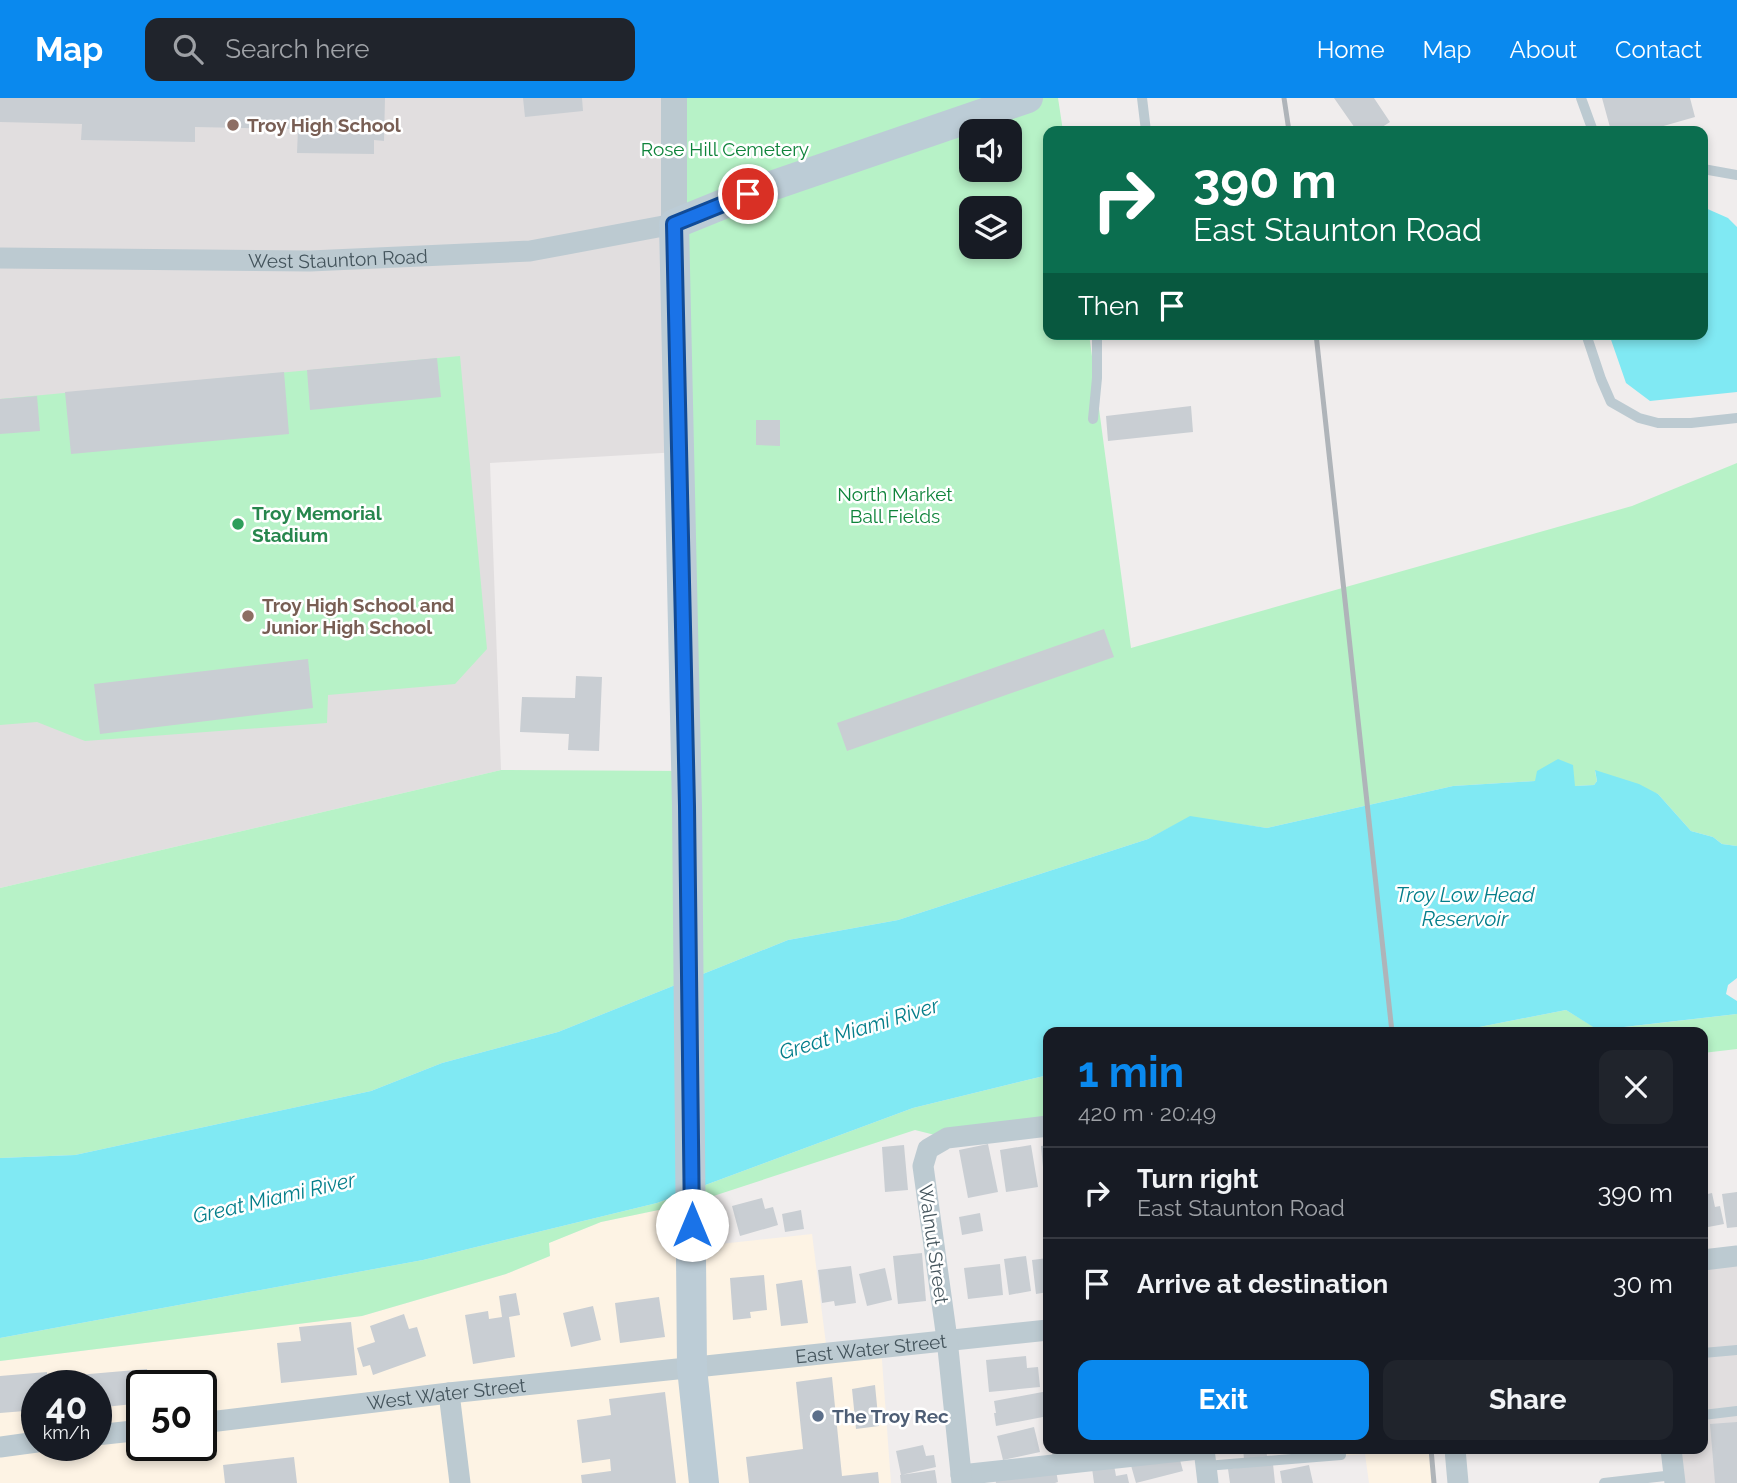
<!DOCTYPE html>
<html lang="en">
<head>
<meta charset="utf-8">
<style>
  :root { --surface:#171b24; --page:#20242c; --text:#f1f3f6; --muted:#9ea1a6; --line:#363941; --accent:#0a89ee }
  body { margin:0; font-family:Raleway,sans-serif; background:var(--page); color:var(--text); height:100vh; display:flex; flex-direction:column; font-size:26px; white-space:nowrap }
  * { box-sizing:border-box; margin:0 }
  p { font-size:23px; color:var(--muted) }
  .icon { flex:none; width:38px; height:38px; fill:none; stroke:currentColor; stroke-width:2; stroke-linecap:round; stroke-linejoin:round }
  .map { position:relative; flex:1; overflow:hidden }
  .sheet { position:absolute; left:1043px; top:929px; width:665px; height:427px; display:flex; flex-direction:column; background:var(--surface); border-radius:14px; box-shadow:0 4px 10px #0003 }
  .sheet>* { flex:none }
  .hud { position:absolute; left:1043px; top:28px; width:665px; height:214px; border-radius:14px; box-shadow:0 4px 10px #0003; background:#0b6e4f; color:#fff; overflow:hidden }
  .controls { position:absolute; left:959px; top:21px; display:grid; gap:14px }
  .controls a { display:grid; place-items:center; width:63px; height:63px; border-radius:14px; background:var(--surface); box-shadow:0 4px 10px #0003; font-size:35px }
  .speed { position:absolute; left:21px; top:1272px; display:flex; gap:14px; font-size:35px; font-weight:700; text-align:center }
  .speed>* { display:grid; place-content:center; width:91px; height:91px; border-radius:50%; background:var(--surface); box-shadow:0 4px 10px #0003; line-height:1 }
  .speed small { font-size:18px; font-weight:400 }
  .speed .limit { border:4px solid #111; border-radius:10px; background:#fff; color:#111 }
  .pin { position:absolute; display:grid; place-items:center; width:60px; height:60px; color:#fff; margin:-30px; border:4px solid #fff; border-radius:50%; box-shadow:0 2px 7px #0007 }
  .me { position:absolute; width:77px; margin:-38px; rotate:0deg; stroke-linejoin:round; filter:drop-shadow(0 0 5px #0008) }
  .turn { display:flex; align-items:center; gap:24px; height:147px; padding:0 35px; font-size:32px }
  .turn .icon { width:91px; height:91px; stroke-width:2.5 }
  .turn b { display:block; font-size:49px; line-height:60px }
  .then { display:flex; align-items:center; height:66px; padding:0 35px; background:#0003; gap:14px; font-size:26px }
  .round { display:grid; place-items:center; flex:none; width:74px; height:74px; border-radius:14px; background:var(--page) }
  .overview { display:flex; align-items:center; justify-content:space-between; height:119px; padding:0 35px }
  h1 { font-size:42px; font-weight:700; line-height:52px; color:var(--accent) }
  .cta { display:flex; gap:14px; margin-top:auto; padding:14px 35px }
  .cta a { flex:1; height:80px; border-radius:14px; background:var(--accent); color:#fff; font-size:28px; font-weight:700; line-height:80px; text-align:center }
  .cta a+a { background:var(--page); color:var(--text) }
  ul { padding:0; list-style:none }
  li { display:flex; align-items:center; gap:21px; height:91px; padding:0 35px; border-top:2px solid var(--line) }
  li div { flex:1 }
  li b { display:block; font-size:26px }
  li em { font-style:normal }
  header { display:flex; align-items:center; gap:42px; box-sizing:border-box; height:98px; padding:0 35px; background:var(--accent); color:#fff }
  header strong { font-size:33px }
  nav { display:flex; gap:38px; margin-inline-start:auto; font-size:24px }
  .search { width:490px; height:63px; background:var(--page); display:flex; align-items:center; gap:18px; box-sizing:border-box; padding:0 24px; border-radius:14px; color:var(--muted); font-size:26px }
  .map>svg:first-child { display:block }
  .commercial { fill:#fdf3e4; fill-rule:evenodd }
  .education { fill:#e1dedf }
  .green { fill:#b7f2c7; fill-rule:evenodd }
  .water { fill:#80e9f3 }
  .building { fill:#c9ced3 }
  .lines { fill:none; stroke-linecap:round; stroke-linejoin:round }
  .service { stroke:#bccad1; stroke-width:10 }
  .minor { stroke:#bccad1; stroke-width:21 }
  .tertiary { stroke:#bccad1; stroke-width:26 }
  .secondary { stroke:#bcccd6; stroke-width:30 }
  .rail { stroke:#afb4b9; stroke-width:5 }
  .route-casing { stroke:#114b97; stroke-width:18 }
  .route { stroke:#1a73e8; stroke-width:12 }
  .education-dot { fill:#8d6e63; stroke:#fff; stroke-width:2.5 }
  .leisure-dot { fill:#2e9e5b; stroke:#fff; stroke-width:2.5 }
  .service-dot { fill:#5c6f8a; stroke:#fff; stroke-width:2.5 }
  .labels { text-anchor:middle; stroke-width:5; stroke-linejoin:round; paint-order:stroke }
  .education-label { font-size:19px; font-weight:bold; fill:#785e54; stroke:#fff; text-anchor:start }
  .park-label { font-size:19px; fill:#0f843b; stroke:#fff }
  .street-label { font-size:19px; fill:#44545c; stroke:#fff }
  .leisure-label { font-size:19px; font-weight:bold; fill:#27864d; stroke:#fff; text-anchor:start }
  .service-label { font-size:19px; font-weight:bold; fill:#4e5e75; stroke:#fff; text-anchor:start }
  .water-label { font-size:21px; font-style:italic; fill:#047e8a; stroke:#fff }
</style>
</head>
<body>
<header>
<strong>Map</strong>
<div class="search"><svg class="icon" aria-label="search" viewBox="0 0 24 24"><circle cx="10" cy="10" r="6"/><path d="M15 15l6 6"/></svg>Search here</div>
<nav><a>Home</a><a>Map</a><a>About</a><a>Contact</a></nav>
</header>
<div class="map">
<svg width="1737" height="1385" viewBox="0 0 1737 1385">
  <rect width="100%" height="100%" fill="#f0eded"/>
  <path class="commercial" d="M692,1105V1149L812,1136L827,1254L881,1249L891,1385H0V1263L362,1218L506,1176L550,1158L549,1145L601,1124ZM37,1288H96V1348H37ZM142,1288H201V1348H142Z
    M1305,1351H1431L1434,1385H1369L1365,1356L1306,1360Z"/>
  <path class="education" d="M0,0H674L679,354L490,365L501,672L0,790Z
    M1737,1158V1385H1675L1671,1351H1703V1162Z"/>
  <path class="green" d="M674,0H1058L1063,33H1048V236H1089L1131,550L1632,408L1737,365V748L1722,746L1713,739L1691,733L1658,696L1595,673L1597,683L1594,687L1575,688L1536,683L1453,688L1267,730L1190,719L1148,741L898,822L788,842L558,934L442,965L371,993L75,1057L0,1060V790L501,672L686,673ZM971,33H1010V72H971ZM971,110H1010V149H971Z
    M460,258L487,551L455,586L328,597L327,625L85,643L37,624L0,627V301Z
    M1566,912L1599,932L1737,916V951L1703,955V934H1361L1425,929L1454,934Z
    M1048,977V1028L947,1040L915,1032L692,1105L601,1124L549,1145L550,1158L506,1176L362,1218L0,1263V1240L423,1162L657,1105L913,1010Z"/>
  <path class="water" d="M1703,109L1728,120L1737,129V294L1650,303L1626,285L1609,236H1703Z
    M1558,661L1573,667L1575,688L1594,687L1597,683L1595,672L1639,686L1658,696L1691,733L1713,739L1722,746L1737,748V880L1728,887L1726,896L1737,903V916L1598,932L1566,912L1454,934L1425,929L1361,934H1048V977L913,1010L657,1105L423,1162L0,1240V1060L75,1057L371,993L442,965L558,934L788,842L898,822L1148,741L1190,718L1267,730L1453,688L1535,683L1537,673Z"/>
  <path class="building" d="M0,0H385L384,43L374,42V56L297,55L298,31L195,29V44L81,42L82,26L0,24Z
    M523,0H582L583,13L525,19Z
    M1334,0H1374L1390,24L1376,33H1357Z
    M1602,0H1690L1695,19L1646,33H1611Z
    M437,260L441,299L310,312L307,272Z
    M284,274L289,336L71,356L65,294Z
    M37,298L40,333L0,336V301Z
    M1191,308L1193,334L1108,343L1106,318Z
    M756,322H780V348L756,347Z
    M1104,531L1114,559L847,653L837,625Z
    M308,561L313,610L100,636L94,586Z
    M576,578L602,579L599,653L568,652L569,636L520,634L522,599L575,600Z
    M988,1046L998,1094L968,1100L959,1052Z
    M904,1047L908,1092L885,1094L882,1049Z
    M1031,1047L1038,1089L1006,1094L1000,1052Z
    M1048,1047V1089L1045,1090L1041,1048Z
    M1737,1094V1129L1727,1130L1722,1096Z
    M1712,1095L1715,1109L1720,1108L1724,1126L1703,1130V1097Z
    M762,1100L765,1111L773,1109L778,1127L740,1138L732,1108Z
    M801,1112L804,1131L785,1134L782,1116Z
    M980,1115L983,1133L962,1137L959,1119Z
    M922,1155L926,1203L898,1206L893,1158Z
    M1026,1158L1031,1193L1009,1197L1004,1161Z
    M1048,1160V1194L1036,1196L1032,1162Z
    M1000,1166L1003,1197L968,1201L964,1170Z
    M851,1168L856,1205L835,1208L834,1203L822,1205L818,1172Z
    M885,1170L892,1202L867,1208L859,1176Z
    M764,1177L767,1212L750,1214L751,1220L733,1222L730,1180Z
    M802,1182L808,1225L781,1228L776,1186Z
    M516,1195L520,1217L509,1219L515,1259L473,1266L465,1217L488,1213L489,1221L502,1219L499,1198Z
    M659,1199L665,1239L620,1245L615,1205Z
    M593,1208L601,1242L571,1249L563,1215Z
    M404,1216L409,1231L417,1229L426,1258L373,1277L370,1267L363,1269L357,1250L375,1244L370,1228Z
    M351,1224L357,1277L281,1285L277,1245L301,1243L299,1229Z
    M1026,1258L1027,1270L1038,1269L1040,1289L989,1294L986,1262Z
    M147,1271L149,1288H142V1305L96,1310V1288H67L66,1278Z
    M47,1274L48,1288H37V1312L0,1315V1278Z
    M832,1279L842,1378L878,1374L879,1385H749L746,1359L803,1351L796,1284Z
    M875,1287L879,1328L856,1331L852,1291Z
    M1048,1293V1318L996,1328L994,1315H996L994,1303Z
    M665,1294L676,1385H582L581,1377L611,1373L610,1361L582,1365L577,1322L611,1317L609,1301Z
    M1737,1324V1385H1715L1710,1326Z
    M1034,1329L1040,1354L1003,1362L997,1338Z
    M923,1347L926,1358L934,1357L936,1369L901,1377L896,1353Z
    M1051,1351H1077L1078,1357L1054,1363Z
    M1177,1351L1183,1373L1136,1385L1130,1364Z
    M1243,1351H1266L1267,1358L1244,1361Z
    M294,1359L297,1385H225L223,1367Z
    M1055,1366L1058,1384L1055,1385H996L994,1375Z
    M1273,1366L1275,1385H1230L1228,1371Z
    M1114,1367L1116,1378L1127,1376L1129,1385H1094L1092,1370Z
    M1309,1367L1313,1385H1282L1280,1373Z
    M935,1372L937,1385H901L900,1377Z"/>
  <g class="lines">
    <path class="service" d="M1142,0L1146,33
      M1581,0L1593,33
      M1703,71L1737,77
      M1586,236L1601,281L1611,304L1639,320L1658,325H1691L1737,320
      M1093,321L1097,280V236
      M1703,1255L1737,1252
      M1703,1317L1737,1313
      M1206,1368L1341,1357L1340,1351
      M1604,1385L1674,1377"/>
    <g class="minor">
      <path id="s1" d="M0,160L310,163L530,153L674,126"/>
      <path d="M1703,1162L1737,1158"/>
      <path d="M449,1295L460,1385"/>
      <path id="s2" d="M201,1325L449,1295L1048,1232"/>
      <path d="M96,1337L142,1332"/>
      <path d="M0,1349L37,1344"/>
      <path d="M1204,1351L1208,1385"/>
      <path d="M1455,1351L1458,1385"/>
      <path d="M1671,1351L1675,1385"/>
      <path d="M961,1377L1199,1351"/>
      <path d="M962,1385L947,1241L923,1068L928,1051L947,1040L1048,1028"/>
    </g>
    <path class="tertiary" d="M674,0V126"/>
    <path class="secondary" d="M704,1385L692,1270L687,708L674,126L748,96L1028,0"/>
    <path class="rail" d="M1284,0L1289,33
      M1316,236L1392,934
      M1431,1351L1434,1385"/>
  </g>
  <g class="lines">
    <defs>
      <path id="route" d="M692,1127L687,708L674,126L748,96"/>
    </defs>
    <use href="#route" class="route-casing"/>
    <use href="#route" class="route"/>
  </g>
  <g class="education-dot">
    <circle cx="233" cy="27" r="7"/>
    <circle cx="248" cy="518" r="7"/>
  </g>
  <circle class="leisure-dot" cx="238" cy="426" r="7"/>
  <circle class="service-dot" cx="818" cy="1318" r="7"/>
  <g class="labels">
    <g class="education-label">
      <text x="247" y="34">Troy High School</text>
      <text x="262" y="514">Troy High School and<tspan x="262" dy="22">Junior High School</tspan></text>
    </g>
    <g class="park-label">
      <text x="725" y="58">Rose Hill Cemetery</text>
      <text x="895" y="403">North Market<tspan x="895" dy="22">Ball Fields</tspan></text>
    </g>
    <g class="street-label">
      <text dy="7" stroke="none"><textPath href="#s1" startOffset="338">West Staunton Road</textPath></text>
      <text transform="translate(934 1146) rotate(82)" y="7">Walnut Street</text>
      <text dy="7" stroke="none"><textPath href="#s2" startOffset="674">East Water Street</textPath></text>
      <text dy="7" stroke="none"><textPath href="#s2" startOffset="247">West Water Street</textPath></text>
    </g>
    <g class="leisure-label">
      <text x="252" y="422">Troy Memorial<tspan x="252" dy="22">Stadium</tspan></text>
    </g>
    <g class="service-label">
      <text x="832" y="1325">The Troy Rec</text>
    </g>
    <g class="water-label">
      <text x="1465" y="804">Troy Low Head<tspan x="1465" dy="24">Reservoir</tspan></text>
      <text transform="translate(859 931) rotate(-17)" y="7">Great Miami River</text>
      <text transform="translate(274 1100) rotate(-13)" y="7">Great Miami River</text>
    </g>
  </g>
</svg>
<div class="controls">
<a><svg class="icon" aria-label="sound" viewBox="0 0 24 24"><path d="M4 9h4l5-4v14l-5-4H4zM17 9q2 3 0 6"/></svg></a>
<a><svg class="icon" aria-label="layers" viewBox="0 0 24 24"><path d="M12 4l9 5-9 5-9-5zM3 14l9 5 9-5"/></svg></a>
</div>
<div class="speed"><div>40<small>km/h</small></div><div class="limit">50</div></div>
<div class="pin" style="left:748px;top:96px;background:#d93025"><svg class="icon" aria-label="arrive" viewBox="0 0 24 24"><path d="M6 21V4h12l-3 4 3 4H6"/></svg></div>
<svg class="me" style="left:692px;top:1127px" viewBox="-20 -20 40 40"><circle r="19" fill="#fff"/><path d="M0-13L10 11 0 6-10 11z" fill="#1a73e8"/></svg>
<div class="hud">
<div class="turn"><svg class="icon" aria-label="right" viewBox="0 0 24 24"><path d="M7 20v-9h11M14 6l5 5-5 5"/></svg><div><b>390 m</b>East Staunton Road</div></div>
<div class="then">Then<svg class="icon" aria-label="arrive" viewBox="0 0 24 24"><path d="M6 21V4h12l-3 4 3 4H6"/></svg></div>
</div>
<section class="sheet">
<div class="overview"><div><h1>1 min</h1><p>420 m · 20:49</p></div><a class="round"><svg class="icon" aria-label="close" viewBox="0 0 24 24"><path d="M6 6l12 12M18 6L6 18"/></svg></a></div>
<ul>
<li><svg class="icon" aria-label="right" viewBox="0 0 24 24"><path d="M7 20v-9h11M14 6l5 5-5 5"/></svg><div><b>Turn right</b><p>East Staunton Road</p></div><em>390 m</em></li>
<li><svg class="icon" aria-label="arrive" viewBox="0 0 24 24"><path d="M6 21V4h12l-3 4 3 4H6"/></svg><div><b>Arrive at destination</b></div><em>30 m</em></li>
</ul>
<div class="cta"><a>Exit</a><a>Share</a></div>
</section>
</div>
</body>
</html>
